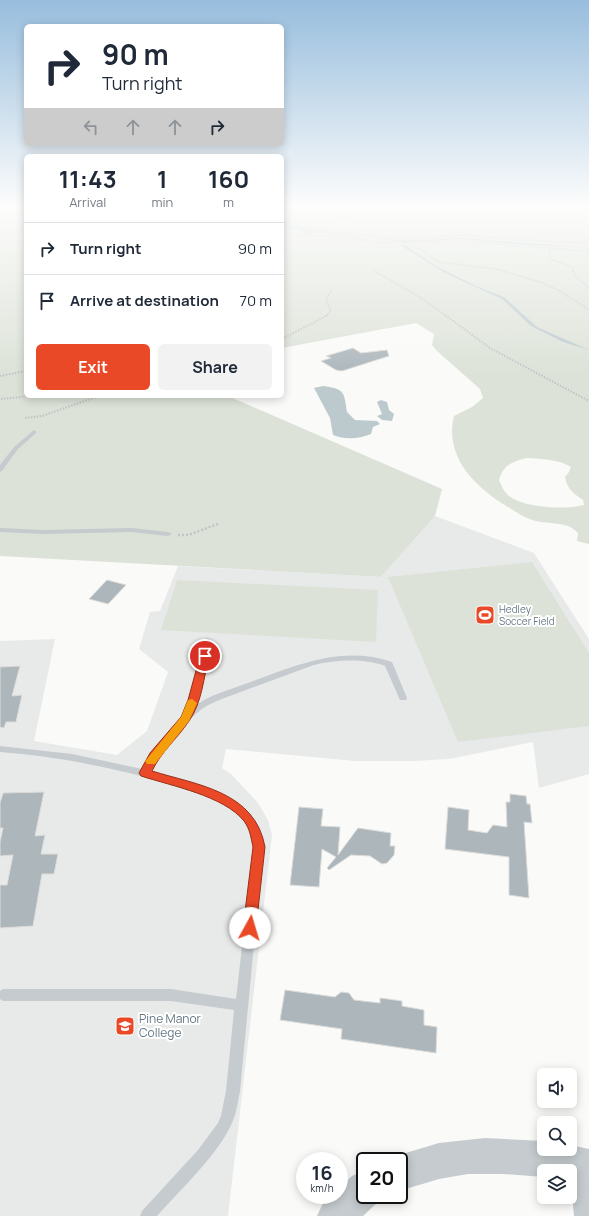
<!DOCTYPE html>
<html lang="en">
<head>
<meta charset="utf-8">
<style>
  :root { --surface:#fff; --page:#f2f2f3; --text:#1f2937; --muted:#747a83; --line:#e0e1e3; --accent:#ea4927 }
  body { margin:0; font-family:Manrope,sans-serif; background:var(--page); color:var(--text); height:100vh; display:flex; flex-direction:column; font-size:15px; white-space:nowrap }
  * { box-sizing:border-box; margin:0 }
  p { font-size:13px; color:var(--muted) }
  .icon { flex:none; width:22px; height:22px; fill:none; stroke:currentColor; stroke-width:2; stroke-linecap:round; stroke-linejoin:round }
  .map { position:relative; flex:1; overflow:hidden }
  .drawer { position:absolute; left:24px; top:154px; width:260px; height:244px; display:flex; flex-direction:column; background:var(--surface); border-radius:6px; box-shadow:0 2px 10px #0003 }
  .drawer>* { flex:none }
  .banner { position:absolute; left:24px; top:24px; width:260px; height:122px; border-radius:6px; box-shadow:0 2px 10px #0003; background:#fff; color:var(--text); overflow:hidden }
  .buttons { position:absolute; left:537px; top:1068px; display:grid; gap:8px }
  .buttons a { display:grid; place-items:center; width:40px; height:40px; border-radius:6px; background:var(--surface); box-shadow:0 2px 10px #0003; font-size:20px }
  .speed { position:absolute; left:296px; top:1152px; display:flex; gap:8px; font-size:20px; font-weight:700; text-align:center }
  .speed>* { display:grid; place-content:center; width:52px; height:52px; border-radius:50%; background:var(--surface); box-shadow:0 2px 10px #0003; line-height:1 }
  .speed small { font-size:10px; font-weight:400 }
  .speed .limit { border:2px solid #111; border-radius:6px; background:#fff; color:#111 }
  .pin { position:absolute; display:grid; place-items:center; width:34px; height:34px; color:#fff; margin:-17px; border:2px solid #fff; border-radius:50%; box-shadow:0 1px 4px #0007 }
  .me { position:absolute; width:44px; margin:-22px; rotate:6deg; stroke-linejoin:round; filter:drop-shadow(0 0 3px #0008) }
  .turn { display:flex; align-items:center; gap:14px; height:84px; padding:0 12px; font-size:18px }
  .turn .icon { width:52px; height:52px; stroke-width:2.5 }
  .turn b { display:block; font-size:28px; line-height:34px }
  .lanes { display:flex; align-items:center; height:38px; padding:0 12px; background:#0003; justify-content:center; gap:20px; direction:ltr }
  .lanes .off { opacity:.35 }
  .eta { display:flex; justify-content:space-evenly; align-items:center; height:68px; text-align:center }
  .eta b { font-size:24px; font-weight:700; line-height:28px }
  .cta { display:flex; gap:8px; margin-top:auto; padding:8px 12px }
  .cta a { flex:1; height:46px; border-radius:6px; background:var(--accent); color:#fff; font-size:16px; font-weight:700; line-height:46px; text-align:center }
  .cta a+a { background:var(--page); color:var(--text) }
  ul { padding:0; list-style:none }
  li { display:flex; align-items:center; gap:12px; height:52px; padding:0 12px; border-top:1px solid var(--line) }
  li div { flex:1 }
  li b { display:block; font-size:15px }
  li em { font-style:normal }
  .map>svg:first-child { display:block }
  .built { fill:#e8eae9 }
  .green { fill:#dce2d8; fill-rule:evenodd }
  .water { fill:#bdcacd }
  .building { fill:#acb6bb; stroke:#dcdcda }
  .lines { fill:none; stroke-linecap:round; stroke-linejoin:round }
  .path-far2 { stroke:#c1c4c6; stroke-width:1.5; stroke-dasharray:1 1; stroke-linecap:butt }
  .path-far1 { stroke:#c1c4c6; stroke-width:2; stroke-dasharray:1.5 1.5; stroke-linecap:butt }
  .path { stroke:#c1c4c6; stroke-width:2.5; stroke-dasharray:2 2; stroke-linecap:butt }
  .service { fill:#c5cbce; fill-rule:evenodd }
  .minor { fill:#c5cbce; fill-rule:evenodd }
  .tertiary { fill:#c5cbce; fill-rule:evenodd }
  .route { fill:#ea4927; stroke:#982f19 }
  .slow { fill:#f59e0b }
  .labels { text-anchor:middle; stroke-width:4; stroke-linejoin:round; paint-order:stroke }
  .poi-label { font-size:10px; fill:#647884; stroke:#fff; text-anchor:start }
  .near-poi-label { font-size:12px; fill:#647884; stroke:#fff; text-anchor:start }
</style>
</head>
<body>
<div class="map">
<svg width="589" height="1216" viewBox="0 0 589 1216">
  <rect width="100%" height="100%" fill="#fafaf8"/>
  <path class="built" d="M435,516L534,553L589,639V774L539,788L533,742L449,759L414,761H355L226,749L222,768L232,775L258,803L268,820L272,835L228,1216H0V641L55,639L34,741L117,755L147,731L168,672L139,649L150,612L160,611L178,566L381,577Z"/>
  <path class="green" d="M0,206H26V396H228L442,489L435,516L381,577L0,556Z
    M282,206H589V544L577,541L578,533C567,520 547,525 532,520C523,517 515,511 508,507C475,487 444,457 454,416L472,407L483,398L480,389L437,351L432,345L434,334L416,323L282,348ZM527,458C543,459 557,459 571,467L569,472L565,477C567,489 574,494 583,500L584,505C565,510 525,508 509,496C504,492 501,485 499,480C504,464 512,462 527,458Z
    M532,562L589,653V726L458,742L388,577Z
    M177,580L378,590L376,642L161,630Z"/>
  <path class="water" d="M287,222L315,230L377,239L422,240L461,238L582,247L526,245L461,239L403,242L318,232L303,235L306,233L282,227V223Z
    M400,245H405L438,267L478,287L504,297L537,327L589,350L563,342L531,326L502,299L445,273Z
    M323,386C345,389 344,392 347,412L355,420L377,421L380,424L373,427L371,434C359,439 345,440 333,435L330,418L314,388Z
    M381,400L387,402L389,410L394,414L392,421L382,420L377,416L382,414L377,402Z"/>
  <path class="building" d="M353,348L361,353L387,350L389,356L342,371L336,370L321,361L331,358L326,356Z
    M107,580L126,585L108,604L89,599Z
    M20,666L12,696L22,695L16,722H6L4,728L0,727V667Z
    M44,792L35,836L45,835L41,854H58L54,874H42L33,926L0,928V885H7L13,855L0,856V842L3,828H0V803L3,793Z
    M510,794L526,796L527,804H530L532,823L524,822L529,898L509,895V857L445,849L448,807L469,810L468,830L487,833L493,825L507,827L506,802H510Z
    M299,807L323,809L321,826L340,827L338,855L358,828L391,833L390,846H395L394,855L387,863L382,864L370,856L351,855L329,870L327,868L336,857L322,849L319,887L290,885Z
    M285,990L335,997L341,992L349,993L354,1000L380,1003V998L402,1001V1006L424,1010V1025L437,1027L436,1053L341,1039L342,1029L280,1020Z"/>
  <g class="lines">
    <path class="path-far2" d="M282,214L301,206
      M282,215C315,230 348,218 380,206
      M282,222L291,220L315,229L384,237L420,238L464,235L515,240L585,243
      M282,232L303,236H333L382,243
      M589,238L585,243L589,258
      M381,243L460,241L586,251
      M411,243L438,262L496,269L540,282L560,291L589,310
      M549,250L551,252L549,255L550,259L572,267L575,276L589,288
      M374,271L421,298L446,316
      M326,316L331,311L326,300L332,289"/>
    <path class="path-far1" d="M445,315L490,348L589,401
      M282,339L328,315
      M0,376L26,371
      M1,399L30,396
      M25,418L42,416L99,396"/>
    <path class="path" d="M178,535H188L218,524"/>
    <path class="service" d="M34,430L36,431V433L18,449L2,471L0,472V465L14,447Z
      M0,528L44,530L131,528L168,532L172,534L168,536L131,532L44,534L0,532Z
      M208,638L212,641L195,706C209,695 229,690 245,684C292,667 341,644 392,662L407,698L406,700H400L385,666C364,658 336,660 314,665L219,700C215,702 209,704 205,707C185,720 162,750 151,771C165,775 178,780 192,784C227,795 263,807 263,851L240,1091C238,1100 237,1110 234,1118C223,1150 180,1190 157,1216H140L142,1211L198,1150L218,1123L221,1116L226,1091L234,1010L171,1001H3L0,999V991L3,989H171L236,999L253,851C253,833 246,820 232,809C218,798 199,794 182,788C123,769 62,757 0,752V746L72,754L142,769L151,754L181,718L189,700L204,641Z"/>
    <path class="minor" d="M582,1150L589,1153V1216H574L570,1171H568L567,1165L572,1155Z"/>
    <path class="tertiary" d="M485,1138L544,1141V1149H570V1145L589,1149V1185L570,1181V1171H544V1177L503,1174H468L439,1179L399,1191V1161H386L399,1155L439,1143Z
      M365,1170V1195H381L378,1202L363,1216H317L323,1203L331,1195H339V1188L352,1176Z"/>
  </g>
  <linearGradient id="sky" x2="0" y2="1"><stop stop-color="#97bddd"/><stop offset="0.55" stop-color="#fdfdfc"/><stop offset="1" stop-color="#fdfdfc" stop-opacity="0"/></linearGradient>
  <rect width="589" height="376" fill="url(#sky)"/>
  <path class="route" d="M205,652L209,656C204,676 202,703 189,721C177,739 161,752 152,771C197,785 255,791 265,847L256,928L254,932L250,934L245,932L243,928L253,847C251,838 250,829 244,821C224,796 172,786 141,776L139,773L150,753L181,717L188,700L200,656Z"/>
  <path class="slow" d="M192,699L197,703L189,721L155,764H147L145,761L147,759L181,717L188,700Z"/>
  <defs>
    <symbol id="stadium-square" viewBox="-11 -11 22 22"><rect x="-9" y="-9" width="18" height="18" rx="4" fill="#ea4927" stroke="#fff"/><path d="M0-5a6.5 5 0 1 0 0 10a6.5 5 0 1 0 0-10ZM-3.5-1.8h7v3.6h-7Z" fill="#fff"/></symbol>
    <symbol id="university-square" viewBox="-11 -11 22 22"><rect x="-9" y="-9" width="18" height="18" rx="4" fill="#ea4927" stroke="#fff"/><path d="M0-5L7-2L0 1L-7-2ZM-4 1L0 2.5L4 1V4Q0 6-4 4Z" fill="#fff"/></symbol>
  </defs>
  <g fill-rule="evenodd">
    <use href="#stadium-square" x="474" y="604" width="22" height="22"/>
    <use href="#university-square" x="114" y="1015" width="22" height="22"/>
  </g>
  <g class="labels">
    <g class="poi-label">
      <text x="499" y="613">Hedley<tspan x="499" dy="12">Soccer Field</tspan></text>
    </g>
    <g class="near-poi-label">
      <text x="139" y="1023">Pine Manor<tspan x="139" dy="14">College</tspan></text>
    </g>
  </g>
</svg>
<div class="buttons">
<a><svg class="icon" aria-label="sound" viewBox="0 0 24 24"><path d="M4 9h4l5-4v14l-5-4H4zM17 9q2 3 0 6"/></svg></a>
<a><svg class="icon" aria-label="search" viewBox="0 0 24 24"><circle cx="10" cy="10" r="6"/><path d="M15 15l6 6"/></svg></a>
<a><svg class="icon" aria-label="layers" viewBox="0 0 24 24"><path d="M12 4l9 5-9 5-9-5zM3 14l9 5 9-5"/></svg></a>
</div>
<div class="speed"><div>16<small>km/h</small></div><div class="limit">20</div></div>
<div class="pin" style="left:205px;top:656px;background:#d93025"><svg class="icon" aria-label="arrive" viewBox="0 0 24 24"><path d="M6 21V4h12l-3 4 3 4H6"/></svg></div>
<svg class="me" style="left:250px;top:928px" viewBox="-20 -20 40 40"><circle r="19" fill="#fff"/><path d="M0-13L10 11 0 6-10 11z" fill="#ea4927"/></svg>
<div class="banner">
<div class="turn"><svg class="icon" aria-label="right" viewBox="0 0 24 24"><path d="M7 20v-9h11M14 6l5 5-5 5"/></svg><div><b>90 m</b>Turn right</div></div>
<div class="lanes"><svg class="icon off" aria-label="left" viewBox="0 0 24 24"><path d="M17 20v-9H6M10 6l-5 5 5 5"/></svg><svg class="icon off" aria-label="ahead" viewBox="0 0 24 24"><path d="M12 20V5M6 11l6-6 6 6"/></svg><svg class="icon off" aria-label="ahead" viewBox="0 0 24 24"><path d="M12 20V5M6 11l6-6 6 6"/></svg><svg class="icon" aria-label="right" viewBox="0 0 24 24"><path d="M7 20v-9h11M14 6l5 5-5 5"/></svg></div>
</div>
<section class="drawer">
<div class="eta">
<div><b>11:43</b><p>Arrival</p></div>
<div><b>1</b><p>min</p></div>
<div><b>160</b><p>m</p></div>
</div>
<ul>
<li><svg class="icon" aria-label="right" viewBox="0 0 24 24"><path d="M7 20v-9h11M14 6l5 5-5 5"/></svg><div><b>Turn right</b></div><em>90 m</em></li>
<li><svg class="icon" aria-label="arrive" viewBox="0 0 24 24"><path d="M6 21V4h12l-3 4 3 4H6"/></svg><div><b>Arrive at destination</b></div><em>70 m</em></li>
</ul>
<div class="cta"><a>Exit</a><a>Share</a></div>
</section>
</div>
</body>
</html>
